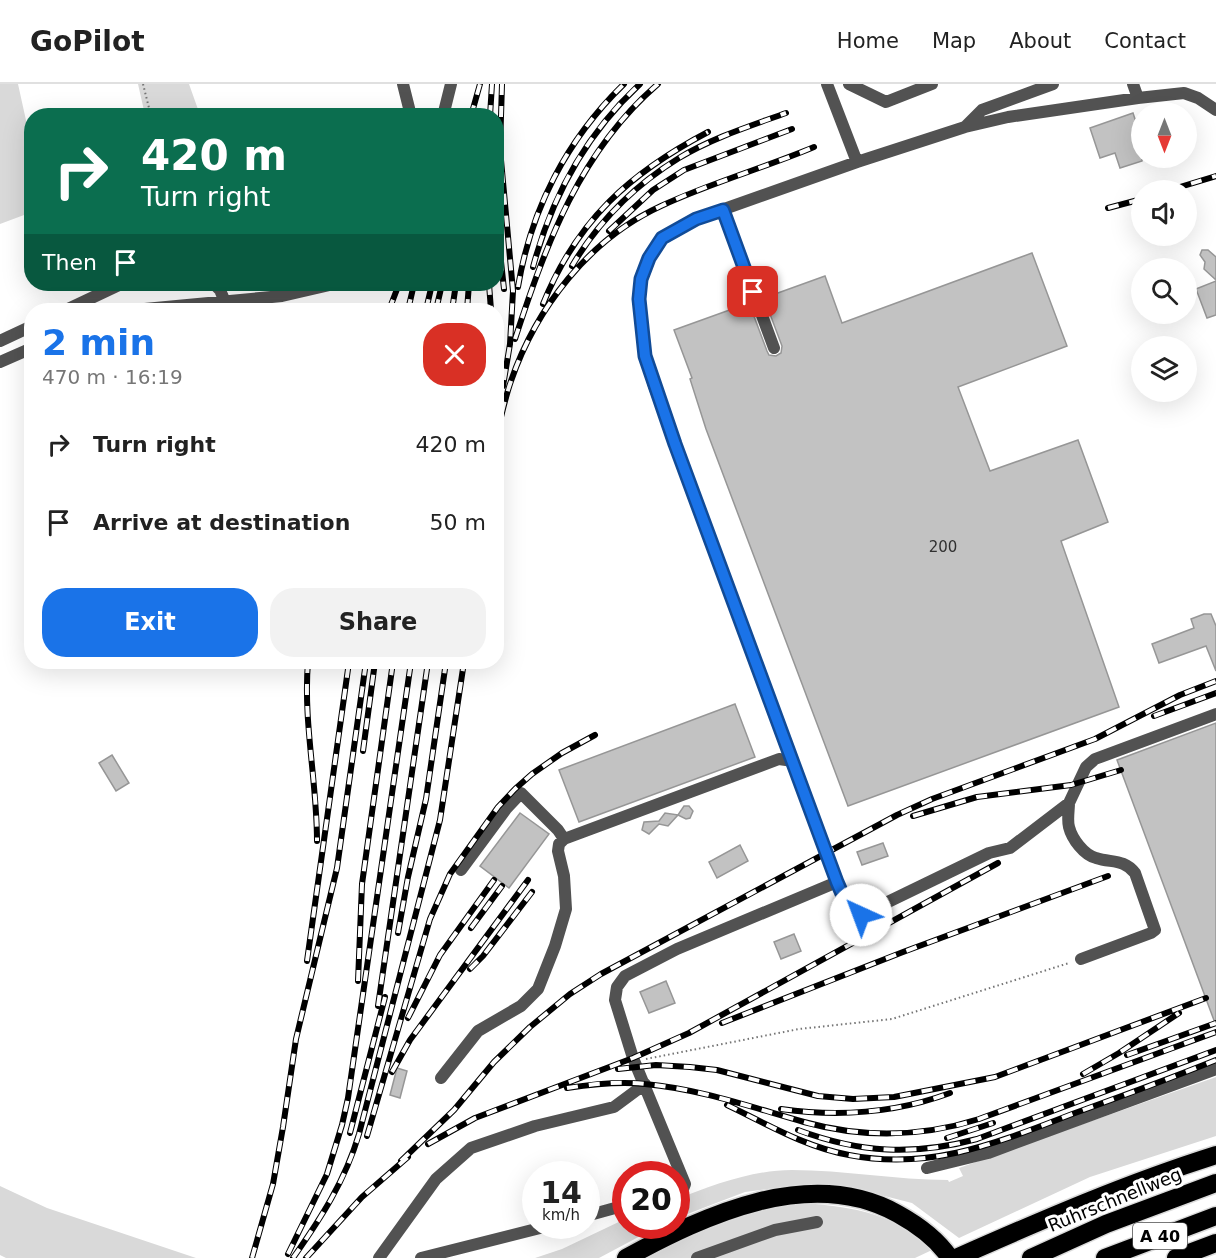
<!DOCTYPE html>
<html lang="en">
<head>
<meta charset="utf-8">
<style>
  :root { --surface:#fff; --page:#f2f2f2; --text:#222; --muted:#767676; --line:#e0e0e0; --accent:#1a73e8 }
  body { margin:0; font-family:"DejaVu Sans",sans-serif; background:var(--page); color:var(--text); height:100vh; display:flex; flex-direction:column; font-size:22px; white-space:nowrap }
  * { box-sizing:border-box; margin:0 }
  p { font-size:20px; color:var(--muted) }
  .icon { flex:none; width:33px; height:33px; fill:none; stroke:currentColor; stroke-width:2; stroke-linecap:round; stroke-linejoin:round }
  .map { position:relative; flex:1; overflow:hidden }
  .panel { position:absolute; left:24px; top:219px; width:480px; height:366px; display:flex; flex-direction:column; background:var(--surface); border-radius:24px; box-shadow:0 6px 24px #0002 }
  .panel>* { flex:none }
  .banner { position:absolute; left:24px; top:24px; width:480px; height:183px; border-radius:24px; box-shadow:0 6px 24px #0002; background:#0b6e4f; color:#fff; overflow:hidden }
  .needle { width:39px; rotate:180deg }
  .fabs { position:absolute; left:1131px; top:18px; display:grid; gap:12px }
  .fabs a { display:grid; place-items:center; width:66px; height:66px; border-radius:50%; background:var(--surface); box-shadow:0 6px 24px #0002; font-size:30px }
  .speed { position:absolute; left:522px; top:1077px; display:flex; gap:12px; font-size:30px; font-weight:700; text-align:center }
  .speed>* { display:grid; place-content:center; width:78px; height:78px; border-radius:50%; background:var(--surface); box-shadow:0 6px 24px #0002; line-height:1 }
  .speed small { font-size:15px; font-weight:400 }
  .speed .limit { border:9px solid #d22; background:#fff; color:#111 }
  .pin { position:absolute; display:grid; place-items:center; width:51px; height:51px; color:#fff; margin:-26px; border-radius:12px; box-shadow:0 3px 9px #0006 }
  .me { position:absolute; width:66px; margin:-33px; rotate:317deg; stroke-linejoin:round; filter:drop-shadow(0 0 4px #0008) }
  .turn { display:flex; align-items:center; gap:21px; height:126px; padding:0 18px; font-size:27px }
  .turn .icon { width:78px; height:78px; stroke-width:2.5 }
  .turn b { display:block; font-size:42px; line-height:51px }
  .then { display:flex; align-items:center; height:57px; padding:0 18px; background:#0003; gap:12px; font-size:22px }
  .round { display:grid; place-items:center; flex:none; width:63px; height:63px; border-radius:24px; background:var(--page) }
  .summary { display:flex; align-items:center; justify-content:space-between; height:102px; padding:0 18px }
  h1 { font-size:36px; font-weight:700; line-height:45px; color:var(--accent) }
  .cta { display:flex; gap:12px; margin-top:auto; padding:12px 18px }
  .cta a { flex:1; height:69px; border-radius:24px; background:var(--accent); color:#fff; font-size:24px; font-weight:700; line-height:69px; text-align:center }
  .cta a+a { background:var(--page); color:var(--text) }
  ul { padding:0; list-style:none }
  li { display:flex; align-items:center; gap:18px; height:78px; padding:0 18px }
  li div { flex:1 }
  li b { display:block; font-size:22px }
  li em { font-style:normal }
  header { display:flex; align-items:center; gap:36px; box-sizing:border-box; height:84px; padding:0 30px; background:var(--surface); border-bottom:2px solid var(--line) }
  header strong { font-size:28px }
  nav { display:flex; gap:33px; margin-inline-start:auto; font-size:21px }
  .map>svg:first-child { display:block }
  .green { fill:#d9d9d9 }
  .building { fill:#c2c2c2; stroke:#969696; stroke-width:1.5 }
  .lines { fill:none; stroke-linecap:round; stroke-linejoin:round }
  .highway-casing { stroke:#dbdbdb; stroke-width:21 }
  .path { stroke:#747474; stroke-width:2; stroke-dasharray:1.5 3; stroke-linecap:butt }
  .minor { stroke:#525252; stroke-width:12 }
  .highway { stroke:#000; stroke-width:18 }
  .rail-casing { stroke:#000; stroke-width:6 }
  .rail { stroke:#fff; stroke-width:4; stroke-dasharray:11; stroke-linecap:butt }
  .route-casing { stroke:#114b97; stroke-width:15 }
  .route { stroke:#1a73e8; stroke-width:10 }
  .labels { text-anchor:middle; stroke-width:6; stroke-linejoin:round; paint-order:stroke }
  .number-label { font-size:15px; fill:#303030 }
  .shield { fill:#fff; stroke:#4c4c4c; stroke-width:1.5 }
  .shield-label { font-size:16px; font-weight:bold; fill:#000 }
  .street-label { font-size:18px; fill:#000; stroke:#fff }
</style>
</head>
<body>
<header>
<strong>GoPilot</strong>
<nav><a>Home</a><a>Map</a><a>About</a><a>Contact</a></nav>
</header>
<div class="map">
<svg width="1216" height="1174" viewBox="0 0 1216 1174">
  <rect width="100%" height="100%" fill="#fff"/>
  <path class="green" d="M0,0H18L31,59L32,128L0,140Z
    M138,0H189L200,31H145Z
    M1216,993V1052L1090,1093L959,1154L912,1119L845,1102L804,1100L745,1108L677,1134V1115C713,1101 753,1086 792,1086C844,1086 896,1096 948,1096L949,1098L963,1092L959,1084Z
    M0,1102L47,1124L196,1174H6L0,1171Z
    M806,1119C857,1124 894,1129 932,1166L915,1174H647L698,1148L758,1126Z
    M625,1135L626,1142H659L599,1174H535L562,1165Z"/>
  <path class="building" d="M1133,29L1135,35L1142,33V77L1120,84L1115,69L1100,74L1090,44Z
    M1202,166H1208L1216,173V196L1204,185L1205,178L1200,171Z
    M1032,169L1067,262L958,303L990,387L1078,356L1108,438L1061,457L1119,623L848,722L706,345L690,295L692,294L674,246L749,219L767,267L769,271L776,272L781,269L782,262L764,214L825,192L842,239Z
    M1216,197V231L1207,234L1196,205Z
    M1204,530H1211L1216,542V587L1206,562L1159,579L1152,560L1194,544L1191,535Z
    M735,620L755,673L579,738L559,686Z
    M1216,639V939H1215L1117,676Z
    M112,671L129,699L116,707L99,679Z
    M684,722H689L693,727L690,734L686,735L678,731L668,742L659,740L649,750L642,746L644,738L659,737L665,729L678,731Z
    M520,729L549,750L509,804L480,782Z
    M883,759L888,772L862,781L857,768Z
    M740,761L748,777L717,794L709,778Z
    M794,850L801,867L781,875L774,858Z
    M666,897L675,919L649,929L640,908Z
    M397,984L407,987L400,1014L390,1011Z"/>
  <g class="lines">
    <defs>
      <path id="highway" d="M626,1174C705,1131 811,1081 898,1130C918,1141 937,1155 950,1174
        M956,1174C1042,1136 1127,1099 1216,1071
        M1031,1174L1106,1140L1216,1099
        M1105,1174L1216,1132
        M1176,1174L1216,1159"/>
    </defs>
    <use href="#highway" class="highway-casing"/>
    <path class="path" d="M143,0L151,32
      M646,975L799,945L892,935L1069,879"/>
    <path class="minor" d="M403,0L411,32
      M827,0L857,78L965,43L1008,33L1138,14L1184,9L1198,14L1216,26
      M849,0L886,18L932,0
      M1133,0L1138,14
      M443,32L451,0
      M966,42L982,26L1053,0
      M857,78L696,135L662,154L649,174L641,195L639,215L645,272L654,302L837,798L850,828L861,831L989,769L1010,764L1069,719L1086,683L1095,675L1216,630
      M723,125L774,264
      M214,200L220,206L225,218
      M66,226L121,200
      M134,226L282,212L334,200
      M0,257L32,242
      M0,278L32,264
      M1069,719C1069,726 1067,736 1069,743C1072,755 1084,771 1096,774C1112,779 1124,775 1135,789L1155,846L1151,849L1081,875
      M461,786L506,725L521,709L558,746L564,755
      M441,994L478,947L521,922L538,905L555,862L566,825L564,792L558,767L559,760L564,755L779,675L793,677
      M927,1084L988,1069L1216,985
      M676,1107L683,1105L685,1100L633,974L615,916L617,903L625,892L677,865L837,798
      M586,1132L626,1121
      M379,1174L436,1095L471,1064L535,1042L614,1023L645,1000
      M421,1174L548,1142
      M697,1174L775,1146L817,1138"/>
    <use href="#highway" class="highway"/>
    <defs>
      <path id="rail" d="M502,0L500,65L513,207L510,260L503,302
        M471,32L480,0
        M490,32L492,0
        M1170,106L1216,92
        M1108,124L1142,115
        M496,132L504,205
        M609,147L653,106L684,86L792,45
        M572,182C598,138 635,101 679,74C712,54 750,42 786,29
        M533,183C552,112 586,50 640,0
        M489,200L491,226
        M518,203C531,125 567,55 624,0
        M543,220C577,136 630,89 708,48
        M389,226L399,200
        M408,226L414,200
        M426,226L432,200
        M436,226L442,200
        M452,226L456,200
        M467,226L469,200
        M515,255C546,160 580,67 658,0
        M497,350C501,333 505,314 511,297C536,224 589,155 661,122C710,99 764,84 814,63
        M308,578C303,638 317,697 317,757
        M1154,632L1216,609
        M363,667L375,578
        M913,732L977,713L1071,701L1121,686
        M471,844L502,802
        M398,849L408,793L426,715L446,578
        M307,877L349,578
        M470,885L483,872L532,808
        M358,897L362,800L393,578
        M378,922L428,578
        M408,934L440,871L494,796
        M722,939L903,868L1108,792
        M1127,971L1216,939
        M618,985L656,981L690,983L717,986L818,1012L853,1015L894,1013L995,993L1206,914
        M392,988L410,956L528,796
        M1083,990L1119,969L1179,929
        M567,1004C593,1000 619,997 645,1000C700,1005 751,1023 804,1038C862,1054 922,1053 979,1035L1216,948
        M727,1021C767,1040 805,1063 849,1071C932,1087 999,1058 1075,1029C1122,1012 1169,995 1216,976
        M781,1025C838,1033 896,1029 950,1009
        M798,1046C860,1069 913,1072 977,1055L1216,966
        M350,1049L385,913
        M367,1052L430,835L450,790L498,723L515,705L532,690L562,669L595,651
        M947,1054L993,1039
        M428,1060L475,1034L633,974L689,949L998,779
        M401,1077L454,1026L494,978L530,943L570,910L601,890L897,731L932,715L1095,655L1180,611L1216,597
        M288,1170L327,1090L342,1041L348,1014L411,578
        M252,1174L273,1100L283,1043L296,955L337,784L366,578
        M293,1174C321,1134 345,1097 359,1050L440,736L464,578
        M306,1174L362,1113L408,1073"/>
    </defs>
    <use href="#rail" class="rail-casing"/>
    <use href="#rail" class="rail"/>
  </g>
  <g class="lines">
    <defs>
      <path id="route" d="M753,208L723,126L696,135L662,154L649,174L641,195L639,215L645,272L675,360L837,798L850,828L861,831"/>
    </defs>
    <use href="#route" class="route-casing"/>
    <use href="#route" class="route"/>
  </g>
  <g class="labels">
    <g class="number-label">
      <text x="943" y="468">200</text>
    </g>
    <rect class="shield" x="1133" y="1139" width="54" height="26" rx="4.5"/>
    <g class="shield-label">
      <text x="1160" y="1158">A 40</text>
    </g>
    <g class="street-label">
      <text transform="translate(1115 1116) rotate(-22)" y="6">Ruhrschnellweg</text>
    </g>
  </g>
</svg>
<div class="fabs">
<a><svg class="needle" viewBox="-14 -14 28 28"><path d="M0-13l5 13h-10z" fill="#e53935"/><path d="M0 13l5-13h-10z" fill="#767676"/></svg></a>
<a><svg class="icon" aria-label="sound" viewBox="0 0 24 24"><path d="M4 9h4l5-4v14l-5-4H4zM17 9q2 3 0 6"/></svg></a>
<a><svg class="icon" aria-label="search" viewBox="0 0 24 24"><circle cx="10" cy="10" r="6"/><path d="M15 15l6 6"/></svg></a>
<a><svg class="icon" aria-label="layers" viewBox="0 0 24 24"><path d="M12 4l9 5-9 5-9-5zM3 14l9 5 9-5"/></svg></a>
</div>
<div class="speed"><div>14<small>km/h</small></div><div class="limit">20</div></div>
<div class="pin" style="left:753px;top:208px;background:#d93025"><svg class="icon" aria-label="arrive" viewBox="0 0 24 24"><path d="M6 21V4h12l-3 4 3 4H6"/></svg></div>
<svg class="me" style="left:861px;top:831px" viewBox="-20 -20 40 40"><circle r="19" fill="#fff"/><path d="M0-13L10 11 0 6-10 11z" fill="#1a73e8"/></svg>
<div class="banner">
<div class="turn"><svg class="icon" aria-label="right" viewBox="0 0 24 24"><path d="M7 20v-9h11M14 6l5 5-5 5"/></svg><div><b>420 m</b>Turn right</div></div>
<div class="then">Then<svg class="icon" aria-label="arrive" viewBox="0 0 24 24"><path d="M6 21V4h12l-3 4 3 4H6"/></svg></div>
</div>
<section class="panel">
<div class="summary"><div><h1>2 min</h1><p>470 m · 16:19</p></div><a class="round" style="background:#d93025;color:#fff"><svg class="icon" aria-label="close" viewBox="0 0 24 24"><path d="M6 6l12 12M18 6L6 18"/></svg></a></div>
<ul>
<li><svg class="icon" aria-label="right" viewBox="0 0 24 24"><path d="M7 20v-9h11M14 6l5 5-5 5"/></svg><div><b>Turn right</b></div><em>420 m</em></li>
<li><svg class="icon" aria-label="arrive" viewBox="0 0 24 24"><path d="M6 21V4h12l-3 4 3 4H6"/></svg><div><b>Arrive at destination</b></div><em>50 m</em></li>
</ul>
<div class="cta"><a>Exit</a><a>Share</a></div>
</section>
</div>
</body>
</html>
